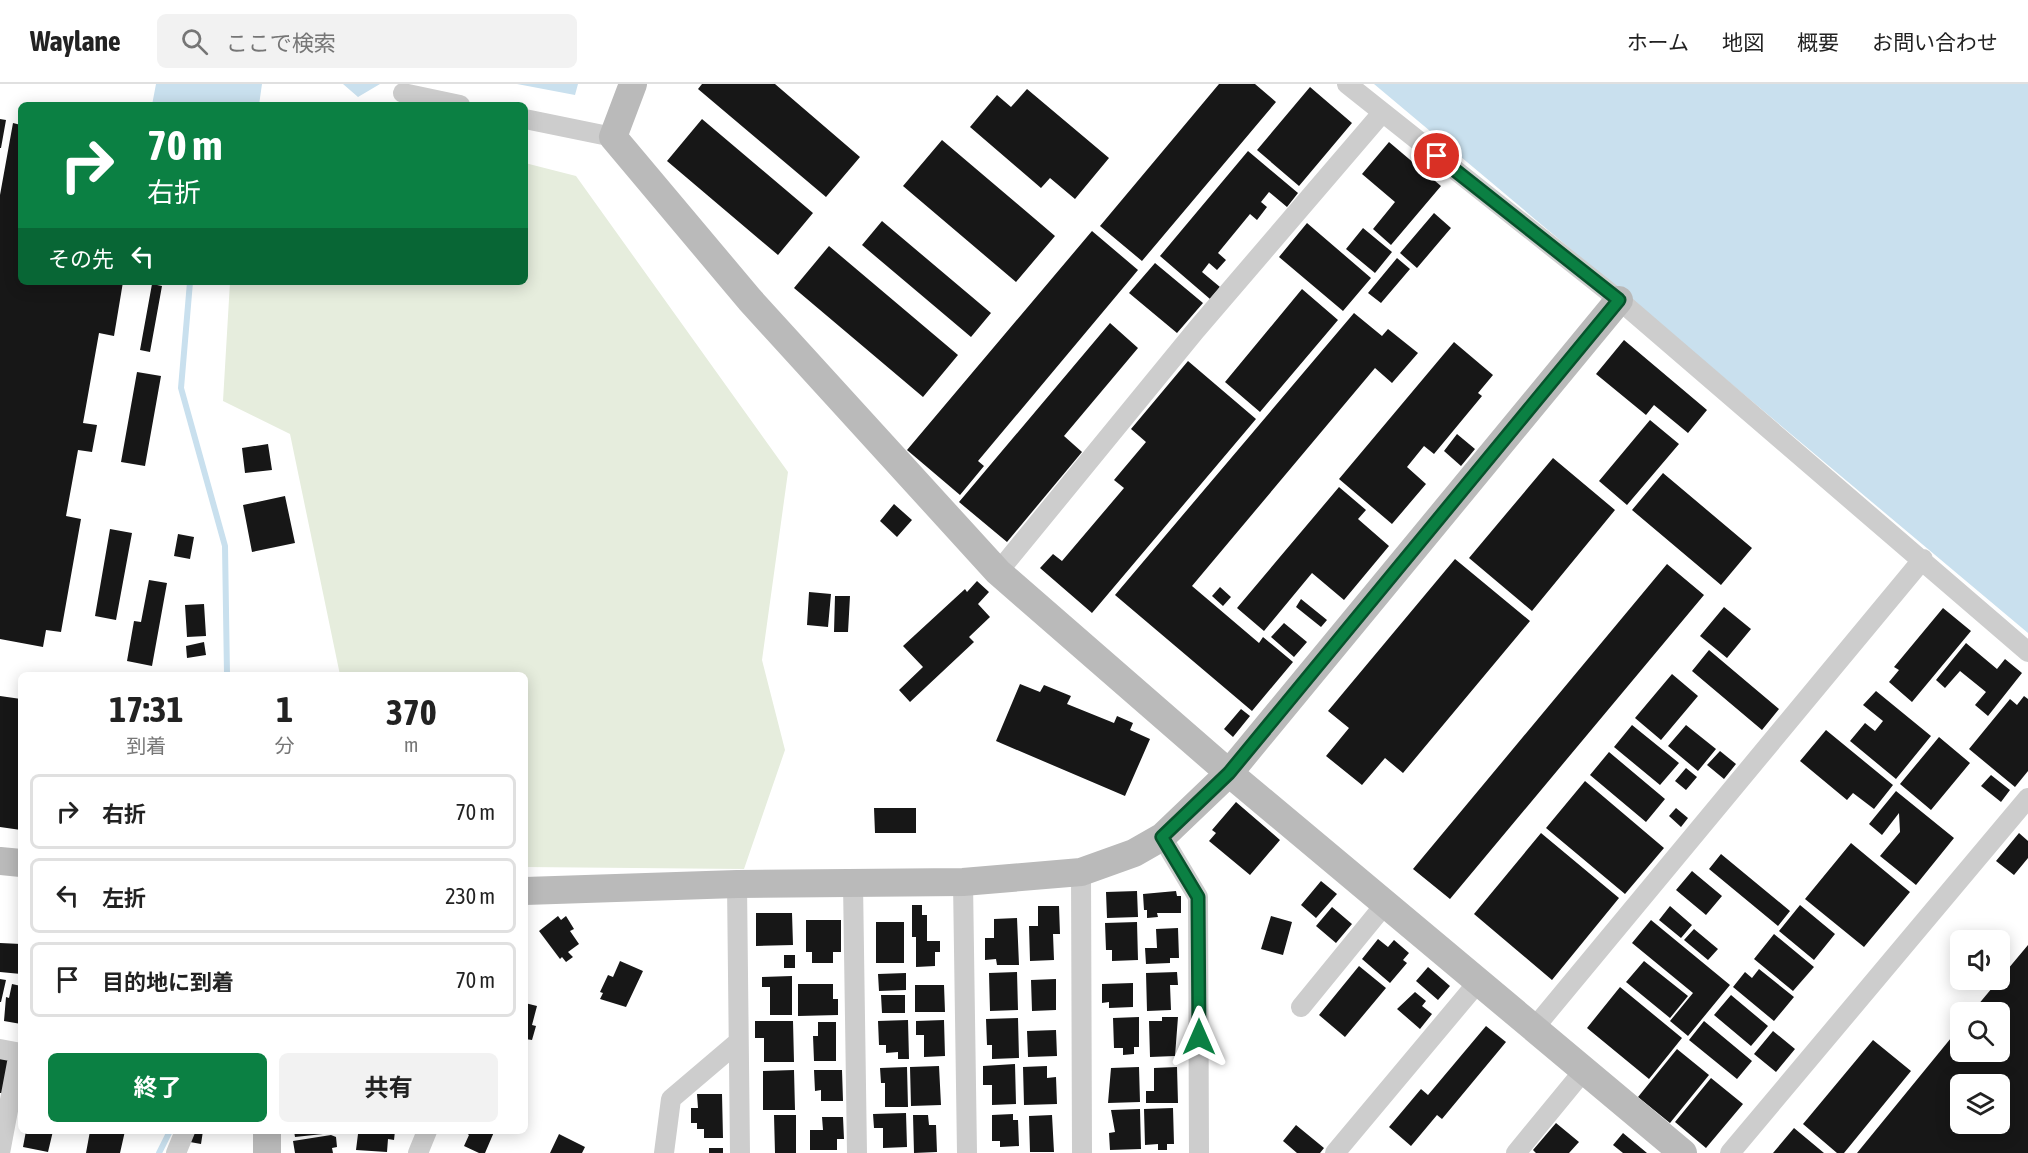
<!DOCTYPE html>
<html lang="ja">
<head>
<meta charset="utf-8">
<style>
  :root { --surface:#fff; --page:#f2f2f2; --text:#222; --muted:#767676; --line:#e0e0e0; --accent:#0b8043 }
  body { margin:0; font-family:"Asap Condensed","Noto Sans JP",sans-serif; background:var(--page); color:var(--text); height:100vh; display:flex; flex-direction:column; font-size:22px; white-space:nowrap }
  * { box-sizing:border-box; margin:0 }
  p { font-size:20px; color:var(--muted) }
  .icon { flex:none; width:33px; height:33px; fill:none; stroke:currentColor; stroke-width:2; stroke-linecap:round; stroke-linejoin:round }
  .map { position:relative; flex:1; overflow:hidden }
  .side { position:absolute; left:18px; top:588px; width:510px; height:462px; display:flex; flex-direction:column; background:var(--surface); border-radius:9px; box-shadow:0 3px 15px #0003 }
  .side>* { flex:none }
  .banner { position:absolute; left:18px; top:18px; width:510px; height:183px; border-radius:9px; box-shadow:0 3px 15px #0003; background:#0b8043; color:#fff; overflow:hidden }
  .tools { position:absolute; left:1950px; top:846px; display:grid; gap:12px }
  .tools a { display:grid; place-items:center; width:60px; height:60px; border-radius:9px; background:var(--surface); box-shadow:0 3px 15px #0003; font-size:30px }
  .pin { position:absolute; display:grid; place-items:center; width:51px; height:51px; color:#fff; margin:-26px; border:3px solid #fff; border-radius:50%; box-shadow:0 2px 6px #0007 }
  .me { position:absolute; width:66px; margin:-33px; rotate:0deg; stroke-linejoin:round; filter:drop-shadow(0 0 4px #0008) }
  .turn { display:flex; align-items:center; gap:21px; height:126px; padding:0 30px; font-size:27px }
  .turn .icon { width:78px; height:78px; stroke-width:2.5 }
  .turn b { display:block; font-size:42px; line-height:51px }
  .then { display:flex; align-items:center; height:57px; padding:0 30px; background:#0003; gap:12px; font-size:22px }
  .eta { display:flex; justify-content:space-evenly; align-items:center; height:102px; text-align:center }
  .eta b { font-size:36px; font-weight:700; line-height:42px }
  .action { display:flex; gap:12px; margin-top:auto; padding:12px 30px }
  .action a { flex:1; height:69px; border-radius:9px; background:var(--accent); color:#fff; font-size:24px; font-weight:700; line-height:69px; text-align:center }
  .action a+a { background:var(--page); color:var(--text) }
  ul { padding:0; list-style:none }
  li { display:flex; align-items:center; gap:18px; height:75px; margin:0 12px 9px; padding:0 18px; border:3px solid var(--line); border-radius:9px }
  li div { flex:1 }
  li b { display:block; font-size:22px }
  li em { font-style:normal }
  header { display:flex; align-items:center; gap:36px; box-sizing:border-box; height:84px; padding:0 30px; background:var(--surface); border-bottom:2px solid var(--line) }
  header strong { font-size:28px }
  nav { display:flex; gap:33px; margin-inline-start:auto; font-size:21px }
  .search { width:420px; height:54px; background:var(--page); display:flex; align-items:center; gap:15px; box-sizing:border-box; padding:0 21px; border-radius:9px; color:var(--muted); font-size:22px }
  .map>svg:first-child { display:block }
  .green { fill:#e6eddd }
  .water { fill:#c9e0ee }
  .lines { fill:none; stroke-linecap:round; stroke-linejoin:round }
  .stream { stroke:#c9e0ee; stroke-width:6 }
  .building { fill:#171717; fill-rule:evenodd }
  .street { stroke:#cdcdcd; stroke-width:20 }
  .secondary { stroke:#bababa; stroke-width:28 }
  .route-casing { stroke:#07532c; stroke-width:15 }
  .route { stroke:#0b8043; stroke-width:10 }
</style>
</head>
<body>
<header>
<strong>Waylane</strong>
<div class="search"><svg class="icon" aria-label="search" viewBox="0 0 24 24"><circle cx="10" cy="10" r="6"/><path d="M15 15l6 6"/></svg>ここで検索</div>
<nav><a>ホーム</a><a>地図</a><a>概要</a><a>お問い合わせ</a></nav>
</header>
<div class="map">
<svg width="2028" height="1069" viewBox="0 0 2028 1069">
  <rect width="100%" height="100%" fill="#fff"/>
  <path class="green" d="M525,79L576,92L788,388L762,576L785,666L744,785L525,783V591H340L290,350L223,317L230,198H525Z"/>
  <path class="water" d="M156,0H262L259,21H152Z
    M343,0H380L358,13Z
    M517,0H578L575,11Z
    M1374,0H2028V549Z"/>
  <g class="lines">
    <path class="stream" d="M190,198L181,304L225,462L227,591
      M159,1069L170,1047"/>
  </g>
  <path class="building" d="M702,0H775L860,73L826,113L698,5Z
    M1219,0H1255L1276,18L1142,177L1100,142Z
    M1310,3L1352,39L1299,102L1257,66Z
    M1027,5L1109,74L1075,115L1050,94L1041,104L970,43L997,11L1011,23Z
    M0,35L6,36L1,64H0Z
    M702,35L813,129L778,171L667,77Z
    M13,39L21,41V198H123L114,252L99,249L83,339L97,341L92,368L78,366L66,432L81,435L61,548L46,546L43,563L0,555V111Z
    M942,56L1055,152L1016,198L903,102Z
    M1389,58L1441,102L1391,161L1373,145L1395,118L1362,90Z
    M1248,67L1298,109L1287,123L1269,108L1261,118L1267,123L1257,136L1250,130L1218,169L1226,176L1217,186L1209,179L1202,188L1220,203L1210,215L1160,172Z
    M1434,129L1451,144L1417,184L1400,169Z
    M882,137L991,229L971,253L862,161Z
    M1307,139L1371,194L1343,227L1279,173Z
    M1363,144L1392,168L1375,189L1346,165Z
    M1092,147L1138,186L978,377L984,382L960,411L907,366Z
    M829,162L958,271L923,313L794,204Z
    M1397,174L1410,185L1381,219L1368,209Z
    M1155,179L1203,219L1177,249L1129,209Z
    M152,200L162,202L150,268L140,266Z
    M1302,205L1338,236L1260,328L1225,298Z
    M1354,229L1382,252L1388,245L1418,269L1392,299L1375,284L1192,502L1259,559L1263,553L1293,578L1252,627L1115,511Z
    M1110,239L1138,264L1064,352L1082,368L1007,458L959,418Z
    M1624,256L1707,326L1688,349L1654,321L1646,331L1596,290Z
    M1454,258L1493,291L1478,309L1482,312L1434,370L1424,362L1407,383L1426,400L1392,440L1339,395Z
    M1188,277L1256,335L1092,529L1040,484L1053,470L1062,477L1124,404L1114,396L1146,358L1131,345Z
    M137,288L161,292L145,382L121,378Z
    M1650,336L1679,360L1627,421L1599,397Z
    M1457,350L1475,365L1461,382L1444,367Z
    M268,360L272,386L245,389L242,364Z
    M1553,374L1615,426L1532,527L1469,474Z
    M1663,389L1752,464L1721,501L1632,426Z
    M1339,403L1366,426L1358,435L1389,462L1344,516L1312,489L1264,547L1237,524Z
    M285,412L295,459L252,468L243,421Z
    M894,420L912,436L897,453L880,437Z
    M110,445L132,449L116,536L95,532Z
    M178,450L194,453L190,475L174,472Z
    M1455,475L1530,537L1403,689L1385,674L1362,701L1326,672L1349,644L1328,627Z
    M1667,480L1704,511L1450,815L1413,785Z
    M149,496L167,499L152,582L127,577L134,537L141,538Z
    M977,497L989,508L978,520L990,533L969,553L974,558L910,618L899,606L923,583L903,562L965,505L967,508Z
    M1220,503L1231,513L1223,522L1212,512Z
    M809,508L831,510L828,543L807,541Z
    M835,512H850L848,548H834Z
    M1301,515L1327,536L1321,543L1296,523Z
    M204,520L206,552L187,553L185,521Z
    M1724,523L1751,545L1727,574L1700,552Z
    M1943,524L1971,547L1912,618L1889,598L1899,586L1894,583Z
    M1284,539L1307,558L1294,573L1271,553Z
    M204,558L206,571L187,574L186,562Z
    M1966,559L1997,585L2005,575L2022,589L1988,632L1975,621L1986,608L1960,587L1945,604L1936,596Z
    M1709,566L1779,625L1762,646L1692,587Z
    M1672,590L1698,612L1661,656L1635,634Z
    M1020,600L1040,608L1044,601L1071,612L1067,620L1114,639L1117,632L1133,639L1130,646L1150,655L1125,712L996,657Z
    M1876,607L1931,652L1896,695L1850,657L1865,639L1875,647L1883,637L1863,621Z
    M0,612L21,615V746L0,743Z
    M2024,612L2028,615V687L2015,703L1969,665L2010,615L2017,621Z
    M1241,625L1250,632L1233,653L1224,645Z
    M1632,641L1679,679L1660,701L1614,663Z
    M1686,641L1716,665L1698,687L1668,662Z
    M1826,646L1893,701L1874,725L1853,709L1847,716L1800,677Z
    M1939,653L1970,679L1931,726L1900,700Z
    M1720,667L1736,680L1724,695L1707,681Z
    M1609,668L1665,715L1646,738L1590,691Z
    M1686,684L1697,693L1686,706L1675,697Z
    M1991,691L2010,706L2001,718L1981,702Z
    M1585,697L1664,764L1625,810L1546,744Z
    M1896,707L1954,754L1916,801L1880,772L1900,748L1899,729L1882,751L1869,740Z
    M1236,718L1280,756L1250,791L1209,757L1216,749L1212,746Z
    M874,724H916V749H875Z
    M1676,724L1688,734L1681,743L1669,732Z
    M1541,749L1619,814L1552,896L1474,830Z
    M2019,749L2028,757V774L2014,791L1996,777Z
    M1851,759L1910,808L1864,863L1805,815Z
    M1721,770L1790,827L1778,842L1709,785Z
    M1692,787L1722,812L1706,831L1676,806Z
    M1321,797L1337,810L1316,834L1301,821Z
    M1137,807L1138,833L1107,834L1106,808Z
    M1176,807L1177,812H1181V829H1157L1158,833L1147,834V826H1144L1143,810Z
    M912,821H922V831H927V857H940V868H935V882L916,883V853H912Z
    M1800,821L1835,850L1814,876L1779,847Z
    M1038,822H1059L1060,850H1053L1054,876L1030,877L1029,842H1038Z
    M1670,822L1692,841L1681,854L1659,836Z
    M1332,823L1352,840L1336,859L1316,842Z
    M756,829H792L793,861L756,862Z
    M558,832L561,836L566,832L574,845L570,847L579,860L568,868L573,873L566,878L562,873L560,875L539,847Z
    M1271,832L1292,838L1283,871L1261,865Z
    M1017,834L1019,881H997L996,875L985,876V854H994V835Z
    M806,836H841V868H833V879H812V868H806Z
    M1651,836L1730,901L1688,952L1670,937L1693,909L1632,859Z
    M876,838H904V879H876Z
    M1137,838L1138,876L1112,877V866H1106L1105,839Z
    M1178,844L1179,874H1170V879L1146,880L1145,864H1157L1156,845Z
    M1694,845L1718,865L1708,876L1684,856Z
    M1774,850L1814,883L1793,907L1754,875Z
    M1378,855L1388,863L1394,856L1409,869L1403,876L1407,879L1390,899L1362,875Z
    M0,859L21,860V890L0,888Z
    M2028,861V1069H1857L1960,943V968H2000V928H1972ZM1960,1000H2000V1040H1960Z
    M784,871H795V884H784Z
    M620,877L643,887L626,923L600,915L603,909L600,908L608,891L613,893Z
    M1644,877L1688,912L1670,934L1626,898Z
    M1359,882L1386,904L1345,953L1319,931Z
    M1428,883L1450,902L1438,916L1416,897Z
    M1759,885L1794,913L1774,937L1733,903L1745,888L1752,894Z
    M1017,888L1018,926L990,927L989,889Z
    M1177,888L1178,901H1170L1171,926L1147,927L1146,889Z
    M906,889V906L879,907L878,890Z
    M792,892V931H770V903H762V893Z
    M0,895L6,896L1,918H0Z
    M1056,895V926L1032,927L1031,896Z
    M1133,899V923L1109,924V918L1102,919V900Z
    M12,900L21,902V940L4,937L6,913L9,914Z
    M798,900H833V915H838V931L798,932Z
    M915,901H944L945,928H915Z
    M1620,903L1682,954L1649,995L1587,944Z
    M1415,908L1426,917L1422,922L1432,930L1420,945L1397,925Z
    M881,911H905V929H882Z
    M1731,911L1768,942L1751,962L1714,931Z
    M525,919L537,922L532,941L536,942L532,956L525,955Z
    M1139,933V963H1134V970L1123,971V964H1114L1113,934Z
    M1162,933H1178L1175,972L1150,973L1149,937H1162Z
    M1018,934L1019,974L992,975V961H987L986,935Z
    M908,936L909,975H898V968L886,969V961H879L878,937Z
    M944,936L945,972L924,973V951H916V937Z
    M755,937H793L794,978H764V954H755Z
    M1704,937L1752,977L1737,995L1689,956Z
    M818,938H836V977H814L813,952H818Z
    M1486,942L1506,958L1442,1035L1437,1031L1411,1062L1389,1043L1421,1005L1428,1011Z
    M1056,946L1057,972L1028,973L1027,947Z
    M1773,947L1795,965L1776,988L1754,970Z
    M1873,956L1911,987L1844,1069H1837L1803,1040Z
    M1677,965L1709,991L1670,1039L1638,1013Z
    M0,974L11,976L4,1009H0Z
    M1015,980L1016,1020L992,1021V1001H983V982Z
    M939,982L941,1021L911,1022L910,983Z
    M1047,982V994L1056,993L1057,1020L1024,1021L1023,983Z
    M907,983L908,1023H885V999H881L880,984Z
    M1139,983L1140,1018L1108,1019L1111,984Z
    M1177,983L1178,1019H1146V1007H1154V984Z
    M794,986L795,1026H763V987Z
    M814,986H842L843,1017H821V1006L815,1007Z
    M1711,994L1743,1020L1706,1064L1675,1038Z
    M697,1010H722L723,1054H704V1045H697V1039H691V1024H698Z
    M1173,1024L1174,1060H1167V1066H1158V1060L1145,1061L1144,1025Z
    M1140,1025L1141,1065L1110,1066L1109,1049L1115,1048L1111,1026Z
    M906,1029L907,1063L883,1064V1044H874L873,1030Z
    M1013,1030V1036H1018L1019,1062L1000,1063V1057H992V1031Z
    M774,1031H796V1069H775Z
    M913,1031H928L929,1041H936L937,1068L914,1069Z
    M1052,1031L1054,1068H1030L1029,1032Z
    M822,1033H843L844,1055H837V1066H810V1046H823Z
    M1556,1039L1579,1058L1569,1069H1536L1533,1066Z
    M1296,1041L1324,1064L1320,1069H1297L1283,1057Z
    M1794,1044L1824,1069H1773Z
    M26,1047H53L48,1068L23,1063Z
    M90,1047H125L120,1069H86Z
    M192,1047H203L201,1060L190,1058Z
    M294,1047H323V1050L295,1053Z
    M362,1047H395L394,1056L388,1055L387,1068L356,1066L358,1050H362Z
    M464,1047H491L494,1048L485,1069H479L464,1062L469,1051Z
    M1623,1049L1647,1069H1623L1613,1061Z
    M559,1050L585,1063L582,1069H550Z
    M331,1051L336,1053L337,1063L332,1064L333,1069H295L293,1057Z
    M709,1064H723V1069H709Z"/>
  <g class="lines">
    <path class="street" d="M1347,0L1619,216L2028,568
      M403,9L460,21
      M525,35L613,53
      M998,488L1196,246L1382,29
      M1162,753L1198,813L1199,1069
      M1081,788L1082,1069
      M963,798L967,1069
      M853,799L857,1069
      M737,800L740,1069
      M1301,923L1386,819
      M1535,943L1923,475
      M0,965L21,969
      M0,1069L19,968
      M176,1069L185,1047
      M418,1069L427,1047
      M664,1069L671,1015L738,958
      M1335,1069L1479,897
      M1516,1069L1585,985
      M1730,1069L2028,714"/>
    <path class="secondary" d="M633,0L613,53L750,216L998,488L1229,689L1683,1069
      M0,777L21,779
      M525,807L737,800L963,798L1081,788L1134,769L1162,753L1229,689L1619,216
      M267,1047V1069"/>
  </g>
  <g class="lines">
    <defs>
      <path id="route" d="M1199,953L1198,813L1162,753L1229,689L1619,216L1437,72"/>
    </defs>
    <use href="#route" class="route-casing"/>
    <use href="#route" class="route"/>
  </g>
</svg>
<div class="tools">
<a><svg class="icon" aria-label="sound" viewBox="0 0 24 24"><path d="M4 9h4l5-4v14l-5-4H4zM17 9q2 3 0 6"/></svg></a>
<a><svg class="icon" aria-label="search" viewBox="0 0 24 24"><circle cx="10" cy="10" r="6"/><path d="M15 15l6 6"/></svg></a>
<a><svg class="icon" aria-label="layers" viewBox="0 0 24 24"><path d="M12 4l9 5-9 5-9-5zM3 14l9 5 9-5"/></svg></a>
</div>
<div class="pin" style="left:1437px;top:72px;background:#d93025"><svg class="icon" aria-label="arrive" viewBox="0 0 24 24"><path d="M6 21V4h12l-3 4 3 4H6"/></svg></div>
<svg class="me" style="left:1199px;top:953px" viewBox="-20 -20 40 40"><path d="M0-17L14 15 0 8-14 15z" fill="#0b8043" stroke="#fff" stroke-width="4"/></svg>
<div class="banner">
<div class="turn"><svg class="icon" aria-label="right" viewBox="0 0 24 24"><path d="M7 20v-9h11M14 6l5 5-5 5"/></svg><div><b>70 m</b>右折</div></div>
<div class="then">その先<svg class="icon" aria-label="left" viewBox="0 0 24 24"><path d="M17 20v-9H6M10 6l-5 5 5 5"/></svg></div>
</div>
<section class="side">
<div class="eta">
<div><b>17:31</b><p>到着</p></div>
<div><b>1</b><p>分</p></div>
<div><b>370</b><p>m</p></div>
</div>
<ul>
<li><svg class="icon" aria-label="right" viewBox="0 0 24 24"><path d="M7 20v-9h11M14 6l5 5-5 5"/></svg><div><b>右折</b></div><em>70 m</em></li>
<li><svg class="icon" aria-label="left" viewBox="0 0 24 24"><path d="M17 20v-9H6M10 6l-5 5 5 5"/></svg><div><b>左折</b></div><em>230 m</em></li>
<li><svg class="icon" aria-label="arrive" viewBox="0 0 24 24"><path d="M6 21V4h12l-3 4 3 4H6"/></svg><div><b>目的地に到着</b></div><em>70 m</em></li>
</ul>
<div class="action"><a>終了</a><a>共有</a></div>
</section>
</div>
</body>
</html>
